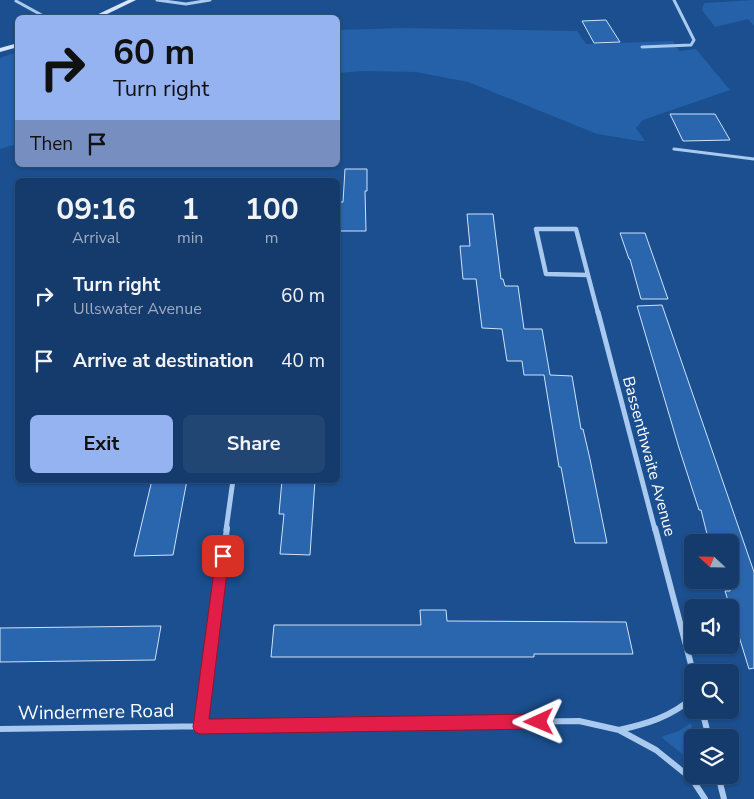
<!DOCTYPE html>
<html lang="en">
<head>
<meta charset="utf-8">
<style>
  :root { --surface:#143b6b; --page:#214673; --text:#f1f3f6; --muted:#9dadc1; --line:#33557e; --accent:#95b2f1 }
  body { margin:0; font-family:"Nunito Sans",sans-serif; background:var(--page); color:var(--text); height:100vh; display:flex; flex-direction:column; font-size:19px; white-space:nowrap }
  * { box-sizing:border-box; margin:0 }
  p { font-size:16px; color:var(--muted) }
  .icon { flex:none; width:28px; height:28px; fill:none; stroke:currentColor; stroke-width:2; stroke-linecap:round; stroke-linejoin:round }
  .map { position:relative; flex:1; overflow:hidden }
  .sheet { position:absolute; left:15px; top:178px; width:325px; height:305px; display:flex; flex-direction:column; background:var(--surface); border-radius:8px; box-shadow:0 1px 4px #0004,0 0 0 1px var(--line) }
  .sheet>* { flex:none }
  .hud { position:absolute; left:15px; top:15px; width:325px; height:152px; border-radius:8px; box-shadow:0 1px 4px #0004,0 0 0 1px var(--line); background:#95b2f1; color:#111; overflow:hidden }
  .needle { width:32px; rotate:292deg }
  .controls { position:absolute; left:684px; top:534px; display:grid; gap:10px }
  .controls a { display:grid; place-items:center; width:55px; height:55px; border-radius:8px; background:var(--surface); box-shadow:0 1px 4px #0004,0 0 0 1px var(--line); font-size:25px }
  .pin { position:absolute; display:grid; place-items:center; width:42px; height:42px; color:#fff; margin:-21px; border-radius:10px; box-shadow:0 2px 8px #0006 }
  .me { position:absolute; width:55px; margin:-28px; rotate:269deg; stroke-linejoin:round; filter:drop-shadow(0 0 4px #0008) }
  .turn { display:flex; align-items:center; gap:18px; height:105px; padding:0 15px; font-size:22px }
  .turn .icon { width:65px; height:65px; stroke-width:2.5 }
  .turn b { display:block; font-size:35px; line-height:42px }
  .then { display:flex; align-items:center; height:48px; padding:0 15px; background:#0003; gap:10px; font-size:19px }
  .eta { display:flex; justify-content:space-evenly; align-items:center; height:85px; text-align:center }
  .eta b { font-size:30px; font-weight:700; line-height:35px }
  .cta { display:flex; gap:10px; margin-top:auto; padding:10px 15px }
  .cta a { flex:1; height:58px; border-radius:8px; background:var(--accent); color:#111; font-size:20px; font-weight:700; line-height:58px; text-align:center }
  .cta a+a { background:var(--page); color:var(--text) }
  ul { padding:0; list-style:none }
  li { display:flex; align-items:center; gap:15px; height:65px; padding:0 15px }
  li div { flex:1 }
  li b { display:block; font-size:19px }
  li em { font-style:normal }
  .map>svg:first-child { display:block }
  .green { fill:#2461a8 }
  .building { fill:#2a66ad; stroke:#cfe3fa }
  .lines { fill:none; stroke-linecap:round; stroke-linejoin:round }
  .lane { stroke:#a9c9ee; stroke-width:3 }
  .street-far3 { stroke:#a9c9ee; stroke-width:3 }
  .street-far2 { stroke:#a9c9ee; stroke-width:4.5 }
  .street-far1 { stroke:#a9c9ee; stroke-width:5 }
  .street { stroke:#a9c9ee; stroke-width:6 }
  .secondary { fill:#d6e6fa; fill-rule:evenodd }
  .route { fill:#e11d48; stroke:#92132f }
  .labels { text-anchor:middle; stroke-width:5; stroke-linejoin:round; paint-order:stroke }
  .street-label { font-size:16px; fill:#fff; stroke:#1b4f8f }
  .near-street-label { font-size:19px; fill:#fff; stroke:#1b4f8f }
</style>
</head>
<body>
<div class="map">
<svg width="754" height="799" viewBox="0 0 754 799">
  <rect width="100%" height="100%" fill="#1b4f8f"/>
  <path class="green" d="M754,0V26L748,19L715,27L702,10L704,3Z
    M402,28L577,31L586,44L673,41L679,51L696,49L730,90L643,120L636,128L645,141H639L597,134L468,82L416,72L363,71L338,73V30Z
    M17,52V144L0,149V58Z
    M691,723L694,737L692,738V762L661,737L679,731Z"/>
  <path class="building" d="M606,20L620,42L594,43L582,21Z
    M670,114H715L730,140L683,141Z
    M345,169H367V191H365L366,231H338V202H343Z
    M467,214H493L501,279H503L505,286H518L524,329H542L550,375L572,376L581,429H583L590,459L607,543H575L561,467H559L544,375H524L522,361H507L502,329L482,328L476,279H463L460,246H470Z
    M620,233H645L668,299H641L630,259H629Z
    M662,305L754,572V668L749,669L725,591H730V542H709L701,510H699L679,448L637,306Z
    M152,480H187L173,555L134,556Z
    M282,480H315L310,555L280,554L284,514H279Z
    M420,610H446L447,621L626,622L633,654H534V657H271L274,625H421Z
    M161,626L155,660L0,662V628Z"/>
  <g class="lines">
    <path class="lane" d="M674,149L754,159"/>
    <path class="street-far3" d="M157,0L186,4L210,0
      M16,1L47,18
      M642,47L691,45L694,40L674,0"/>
    <path class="street-far2" d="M536,229H576L588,275L546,274Z
      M588,275L598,313"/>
    <path class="street-far1" d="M598,312L655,530
      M226,530L233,480"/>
    <path class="street" d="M655,528L693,672
      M702,710L709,738
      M200,727L227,528
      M0,729L579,721L619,730L656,750L692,779L705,799
      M619,730C646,724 671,717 692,698
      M718,775L724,799"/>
    <path class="secondary" d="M128,0H136L99,18H90Z
      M18,43V47L0,52V48Z"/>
  </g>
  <path class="route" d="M223,550L227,552L229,556L209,719L539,714L544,717L547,722L544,727L539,729L200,734L195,732L193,727L216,556L218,552Z"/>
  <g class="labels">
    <g class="street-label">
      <text transform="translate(650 456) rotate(75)" y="6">Bassenthwaite Avenue</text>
    </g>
    <g class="near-street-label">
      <text transform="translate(96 711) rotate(-1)" y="7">Windermere Road</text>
    </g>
  </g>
</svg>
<div class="controls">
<a><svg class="needle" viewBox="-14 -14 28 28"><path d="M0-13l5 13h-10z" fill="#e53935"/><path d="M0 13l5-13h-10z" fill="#9dadc1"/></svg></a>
<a><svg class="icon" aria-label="sound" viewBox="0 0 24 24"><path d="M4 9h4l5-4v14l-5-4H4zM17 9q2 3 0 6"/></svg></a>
<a><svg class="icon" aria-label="search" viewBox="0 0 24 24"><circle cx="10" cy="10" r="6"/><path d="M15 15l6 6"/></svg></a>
<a><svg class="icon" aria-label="layers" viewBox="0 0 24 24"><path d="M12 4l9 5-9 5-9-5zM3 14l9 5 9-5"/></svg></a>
</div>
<div class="pin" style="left:223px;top:556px;background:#d93025"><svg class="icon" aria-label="arrive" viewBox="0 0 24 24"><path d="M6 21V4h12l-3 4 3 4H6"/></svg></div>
<svg class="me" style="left:539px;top:722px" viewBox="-20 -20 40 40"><path d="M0-17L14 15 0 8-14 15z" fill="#e11d48" stroke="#fff" stroke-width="4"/></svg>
<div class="hud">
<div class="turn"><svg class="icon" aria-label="right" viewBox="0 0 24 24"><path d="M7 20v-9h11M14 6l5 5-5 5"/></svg><div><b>60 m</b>Turn right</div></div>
<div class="then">Then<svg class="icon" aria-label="arrive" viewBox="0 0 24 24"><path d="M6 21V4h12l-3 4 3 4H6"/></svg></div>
</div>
<section class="sheet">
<div class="eta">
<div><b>09:16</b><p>Arrival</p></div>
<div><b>1</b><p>min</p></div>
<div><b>100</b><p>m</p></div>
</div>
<ul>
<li><svg class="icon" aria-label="right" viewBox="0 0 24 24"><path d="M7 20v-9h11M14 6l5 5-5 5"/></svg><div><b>Turn right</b><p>Ullswater Avenue</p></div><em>60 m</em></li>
<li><svg class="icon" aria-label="arrive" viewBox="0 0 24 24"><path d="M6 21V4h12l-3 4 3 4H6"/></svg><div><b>Arrive at destination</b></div><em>40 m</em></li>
</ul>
<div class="cta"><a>Exit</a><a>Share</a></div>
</section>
</div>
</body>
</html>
